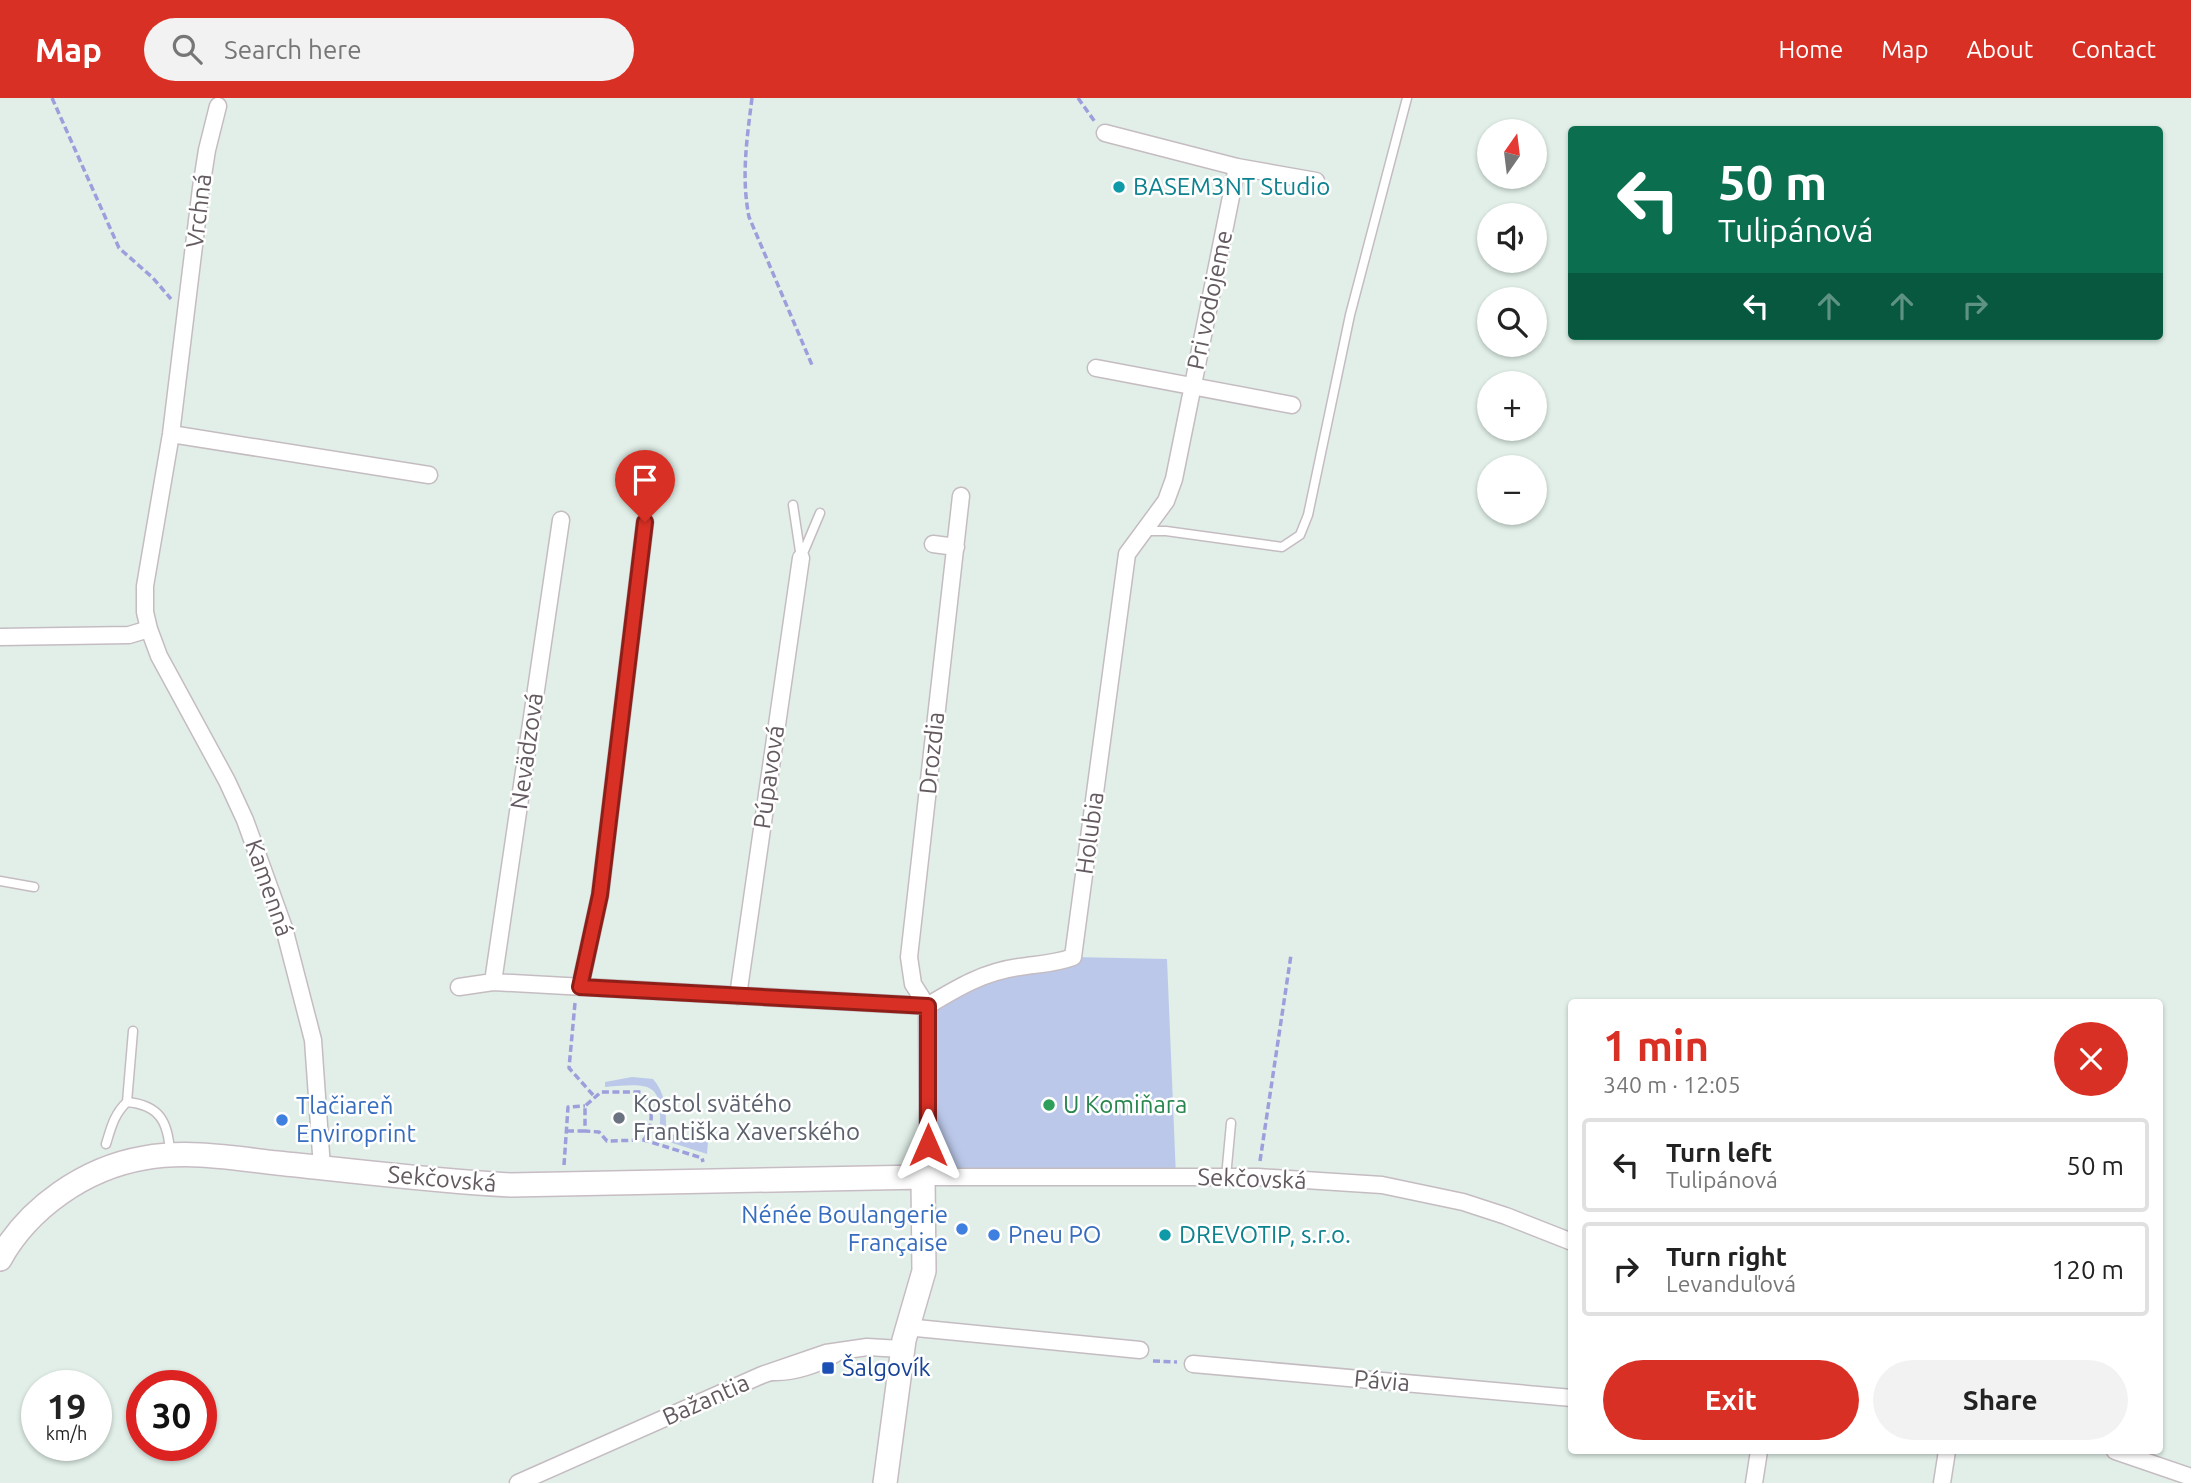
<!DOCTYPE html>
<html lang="en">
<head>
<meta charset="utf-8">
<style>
  :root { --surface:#fff; --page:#f2f2f2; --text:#222; --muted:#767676; --line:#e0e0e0; --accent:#d93025 }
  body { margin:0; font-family:Ubuntu,sans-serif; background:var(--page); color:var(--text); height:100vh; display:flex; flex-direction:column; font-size:26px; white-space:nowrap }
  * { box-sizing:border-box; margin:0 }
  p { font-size:23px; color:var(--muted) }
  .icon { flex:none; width:38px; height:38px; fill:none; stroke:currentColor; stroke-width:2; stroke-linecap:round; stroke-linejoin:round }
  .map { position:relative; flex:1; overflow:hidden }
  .sheet { position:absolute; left:1568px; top:901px; width:595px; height:455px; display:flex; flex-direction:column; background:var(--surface); border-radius:7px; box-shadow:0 2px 5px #0004 }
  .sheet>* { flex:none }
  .hud { position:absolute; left:1568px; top:28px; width:595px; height:214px; border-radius:7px; box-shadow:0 2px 5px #0004; background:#0b6e4f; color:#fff; overflow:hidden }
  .needle { width:46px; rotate:14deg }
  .buttons { position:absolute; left:1477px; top:21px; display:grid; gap:14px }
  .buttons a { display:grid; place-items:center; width:70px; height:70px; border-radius:50%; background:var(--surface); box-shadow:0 2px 5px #0004; font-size:35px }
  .speed { position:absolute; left:21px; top:1272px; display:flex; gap:14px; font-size:35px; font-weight:700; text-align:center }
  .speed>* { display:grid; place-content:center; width:91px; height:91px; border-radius:50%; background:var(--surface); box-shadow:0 2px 5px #0004; line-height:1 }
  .speed small { font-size:18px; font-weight:400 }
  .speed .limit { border:10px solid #d22; background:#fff; color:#111 }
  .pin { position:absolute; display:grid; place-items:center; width:60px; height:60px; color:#fff; margin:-72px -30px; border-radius:50% 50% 50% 0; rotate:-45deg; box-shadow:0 0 7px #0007 }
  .pin .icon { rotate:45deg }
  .me { position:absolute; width:77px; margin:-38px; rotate:0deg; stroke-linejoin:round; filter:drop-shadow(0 0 5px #0008) }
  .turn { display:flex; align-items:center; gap:24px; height:147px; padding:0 35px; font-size:32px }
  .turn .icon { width:91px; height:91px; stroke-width:2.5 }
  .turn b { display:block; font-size:49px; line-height:60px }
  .lanes { display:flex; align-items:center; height:66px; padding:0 35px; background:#0003; justify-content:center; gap:35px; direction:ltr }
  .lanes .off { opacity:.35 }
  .round { display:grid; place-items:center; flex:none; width:74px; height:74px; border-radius:37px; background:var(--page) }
  .headline { display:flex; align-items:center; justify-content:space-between; height:119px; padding:0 35px }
  h1 { font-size:42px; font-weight:600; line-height:52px; color:var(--accent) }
  .cta { display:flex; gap:14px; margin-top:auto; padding:14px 35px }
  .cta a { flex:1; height:80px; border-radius:42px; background:var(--accent); color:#fff; font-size:28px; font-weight:600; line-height:80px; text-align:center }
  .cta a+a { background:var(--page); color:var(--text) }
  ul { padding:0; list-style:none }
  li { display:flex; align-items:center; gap:21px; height:94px; margin:0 14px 10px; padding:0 21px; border:4px solid var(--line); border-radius:7px }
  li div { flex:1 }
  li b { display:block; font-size:26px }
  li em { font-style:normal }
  header { display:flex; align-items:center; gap:42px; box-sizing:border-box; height:98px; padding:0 35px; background:var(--accent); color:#fff }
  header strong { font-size:33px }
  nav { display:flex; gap:38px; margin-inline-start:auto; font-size:24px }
  .search { width:490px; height:63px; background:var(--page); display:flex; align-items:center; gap:18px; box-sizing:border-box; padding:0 24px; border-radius:38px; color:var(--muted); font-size:26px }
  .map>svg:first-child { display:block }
  .green { fill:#bbc8e9 }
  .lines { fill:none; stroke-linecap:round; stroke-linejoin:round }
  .lane-casing { stroke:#c5bcc2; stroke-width:11 }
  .street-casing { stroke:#c5bcc2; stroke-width:19 }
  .secondary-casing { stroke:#c7bcc3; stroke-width:26 }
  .path { stroke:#9d9fdc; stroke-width:3.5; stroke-dasharray:7 3.5; stroke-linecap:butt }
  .lane { stroke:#fff; stroke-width:8 }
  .street { stroke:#fff; stroke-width:16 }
  .secondary { stroke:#fff; stroke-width:23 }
  .route-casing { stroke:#8d1f18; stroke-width:18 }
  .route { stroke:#d93025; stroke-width:12 }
  .culture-dot { fill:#0f9aa8; stroke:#fff; stroke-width:2.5 }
  .leisure-dot { fill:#2e9e5b; stroke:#fff; stroke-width:2.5 }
  .worship-dot { fill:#6b7280; stroke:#fff; stroke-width:2.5 }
  .shop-dot { fill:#3f7fe0; stroke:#fff; stroke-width:2.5 }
  .transit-dot { fill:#1a4fb4; stroke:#fff; stroke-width:2.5 }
  .labels { text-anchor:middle; stroke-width:5; stroke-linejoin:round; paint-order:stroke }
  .culture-label { font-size:24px; fill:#0d838f; stroke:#fff; text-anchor:start }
  .street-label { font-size:24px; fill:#645a61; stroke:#fff }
  .worship-label { font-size:24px; fill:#5b616d; stroke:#fff; text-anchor:start }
  .leisure-label { font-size:24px; fill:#27864d; stroke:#fff; text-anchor:start }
  .shop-label { font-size:24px; fill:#366cbe; stroke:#fff; text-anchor:start }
  .transit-label { font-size:24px; fill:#164399; stroke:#fff; text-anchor:start }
</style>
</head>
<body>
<header>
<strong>Map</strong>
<div class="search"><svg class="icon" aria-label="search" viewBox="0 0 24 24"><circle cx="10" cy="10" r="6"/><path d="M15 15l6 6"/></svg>Search here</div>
<nav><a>Home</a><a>Map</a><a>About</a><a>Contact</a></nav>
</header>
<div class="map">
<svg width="2191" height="1385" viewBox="0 0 2191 1385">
  <rect width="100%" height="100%" fill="#e1efe8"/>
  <path class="green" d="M1073,859L1167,861L1176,1079H923L927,908L969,882Z
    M632,979L653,981C667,997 666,1015 666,1035L708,1043L707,1056L663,1042L659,1038C664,984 653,985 605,989V984Z"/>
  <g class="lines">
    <defs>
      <path id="lane" d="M793,407L801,460
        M1144,433H1166L1282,449L1300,437L1308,417L1350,217L1407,0
        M801,460L820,415
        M0,783L34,789
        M127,1004L133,933
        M106,1046C111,1030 114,1016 127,1004C159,1007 168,1023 170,1054
        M1226,1079L1231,1025
        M772,1278C795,1279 820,1270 839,1258"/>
      <path id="street" d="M218,8L207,52L201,90L171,336L145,488V514L149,531L159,558L227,683L245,722L284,830L313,942L322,1070
        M1237,69L1316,83
        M1096,270L1292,307
        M171,336L429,377
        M933,446L956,449
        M0,539L129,537L149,531
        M493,884L561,422
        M459,889L493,884L927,908
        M580,889L600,797L645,424
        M738,898L801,460
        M927,908C957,890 983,874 1019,869C1037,866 1055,866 1073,859L1127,456L1166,403L1174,381L1237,69L1105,35
        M927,908L928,1067L923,1079H1258L1382,1087L1463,1104L1506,1118L1572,1144
        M927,908L913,886L909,859L961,398
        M906,1229L1140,1252
        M1193,1266L1572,1300
        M2115,1353L2191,1379
        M518,1385L762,1277L826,1255L867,1249L902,1251
        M1754,1385L1759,1353
        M1942,1385L1947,1353"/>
      <path id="secondary" d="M0,1161C28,1110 85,1070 144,1060C188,1052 233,1060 277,1065C355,1073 433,1083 511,1087L923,1079L924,1173L904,1242L885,1385"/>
    </defs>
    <use href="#lane" class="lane-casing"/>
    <use href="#street" class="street-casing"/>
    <use href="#secondary" class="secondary-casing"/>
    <path class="path" d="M52,0L119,150L153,180L171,201
      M752,0C747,40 741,79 749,119L812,267
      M1078,0L1095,24
      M575,905L569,970L594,998
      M567,1033H585
      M644,1042C654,1025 654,1009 641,994H601L585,1008V1033L599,1034L607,1043L644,1042L702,1060L703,1064
      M1260,1063L1291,857
      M564,1067L568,1009L585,1008
      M1153,1263L1177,1264"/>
    <use href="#lane" class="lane"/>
    <use href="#street" class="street"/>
    <use href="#secondary" class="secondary"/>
  </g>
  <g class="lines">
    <defs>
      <path id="route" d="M645,424L600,797L580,889L928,908V1047"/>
    </defs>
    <use href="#route" class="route-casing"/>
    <use href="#route" class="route"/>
  </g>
  <g class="culture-dot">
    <circle cx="1119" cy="89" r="7"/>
    <circle cx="1165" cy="1137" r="7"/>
  </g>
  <circle class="leisure-dot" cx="1049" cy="1007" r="7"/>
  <circle class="worship-dot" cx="619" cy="1020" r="7"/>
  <g class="shop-dot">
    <circle cx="282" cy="1022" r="7"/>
    <circle cx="962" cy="1131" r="7"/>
    <circle cx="994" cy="1137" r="7"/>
  </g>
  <rect class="transit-dot" x="821" y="1263" width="14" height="14" rx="3.5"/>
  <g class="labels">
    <g class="culture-label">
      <text x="1133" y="97">BASEM3NT Studio</text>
      <text x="1179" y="1145">DREVOTIP, s.r.o.</text>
    </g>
    <g class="street-label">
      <text transform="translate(199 113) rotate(-83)" y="8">Vrchná</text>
      <text transform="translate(1210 202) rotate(-78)" y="8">Pri vodojeme</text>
      <text transform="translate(527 653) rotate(-82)" y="8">Nevädzová</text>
      <text transform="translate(932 655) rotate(-84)" y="8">Drozdia</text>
      <text transform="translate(769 679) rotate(-82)" y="8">Púpavová</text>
      <text transform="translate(1090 735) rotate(-82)" y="8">Holubia</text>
      <text transform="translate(269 790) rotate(71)" y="8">Kamenná</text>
      <text transform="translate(442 1081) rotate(5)" y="8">Sekčovská</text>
      <text transform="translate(1252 1081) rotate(2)" y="8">Sekčovská</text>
      <text transform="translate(1382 1283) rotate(5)" y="8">Pávia</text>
      <text transform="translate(706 1302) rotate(-24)" y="8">Bažantia</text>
    </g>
    <g class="worship-label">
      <text x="633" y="1014">Kostol svätého<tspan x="633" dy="28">Františka Xaverského</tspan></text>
    </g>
    <g class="leisure-label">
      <text x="1063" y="1015">U Komiňara</text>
    </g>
    <g class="shop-label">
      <text x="296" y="1016">Tlačiareň<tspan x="296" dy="28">Enviroprint</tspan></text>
      <text x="948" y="1125" text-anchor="end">Nénée Boulangerie<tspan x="948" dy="28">Française</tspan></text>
      <text x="1008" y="1145">Pneu PO</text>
    </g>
    <g class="transit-label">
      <text x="842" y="1278">Šalgovík</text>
    </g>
  </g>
</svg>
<div class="buttons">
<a><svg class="needle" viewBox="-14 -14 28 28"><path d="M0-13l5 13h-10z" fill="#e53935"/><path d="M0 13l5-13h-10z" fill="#767676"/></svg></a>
<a><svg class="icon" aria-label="sound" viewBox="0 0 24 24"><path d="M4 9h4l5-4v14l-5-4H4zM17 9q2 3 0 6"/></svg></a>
<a><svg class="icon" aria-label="search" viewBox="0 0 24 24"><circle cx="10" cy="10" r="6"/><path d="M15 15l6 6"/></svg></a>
<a>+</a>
<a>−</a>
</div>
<div class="speed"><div>19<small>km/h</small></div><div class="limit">30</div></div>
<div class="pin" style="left:645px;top:424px;background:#d93025"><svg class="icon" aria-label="arrive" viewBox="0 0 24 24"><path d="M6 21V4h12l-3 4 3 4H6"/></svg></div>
<svg class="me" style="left:928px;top:1047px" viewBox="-20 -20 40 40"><path d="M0-17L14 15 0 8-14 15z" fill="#d93025" stroke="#fff" stroke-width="4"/></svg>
<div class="hud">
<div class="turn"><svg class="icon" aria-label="left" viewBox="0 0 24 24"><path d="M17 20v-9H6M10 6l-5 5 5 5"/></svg><div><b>50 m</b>Tulipánová</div></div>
<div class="lanes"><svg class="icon" aria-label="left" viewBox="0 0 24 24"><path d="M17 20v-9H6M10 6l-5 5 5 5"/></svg><svg class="icon off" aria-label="ahead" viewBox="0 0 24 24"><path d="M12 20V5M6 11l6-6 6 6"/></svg><svg class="icon off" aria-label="ahead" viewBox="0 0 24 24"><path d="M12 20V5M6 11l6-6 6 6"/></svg><svg class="icon off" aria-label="right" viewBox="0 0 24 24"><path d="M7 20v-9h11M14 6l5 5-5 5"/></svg></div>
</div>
<section class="sheet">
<div class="headline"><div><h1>1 min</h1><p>340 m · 12:05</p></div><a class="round" style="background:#d93025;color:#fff"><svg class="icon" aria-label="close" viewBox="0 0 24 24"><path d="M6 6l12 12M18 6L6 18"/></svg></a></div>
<ul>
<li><svg class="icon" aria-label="left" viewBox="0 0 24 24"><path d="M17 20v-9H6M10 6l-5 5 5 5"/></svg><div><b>Turn left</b><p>Tulipánová</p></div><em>50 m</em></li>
<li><svg class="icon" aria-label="right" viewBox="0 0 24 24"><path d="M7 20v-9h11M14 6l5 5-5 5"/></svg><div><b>Turn right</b><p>Levanduľová</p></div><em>120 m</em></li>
</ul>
<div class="cta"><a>Exit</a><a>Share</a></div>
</section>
</div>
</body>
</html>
